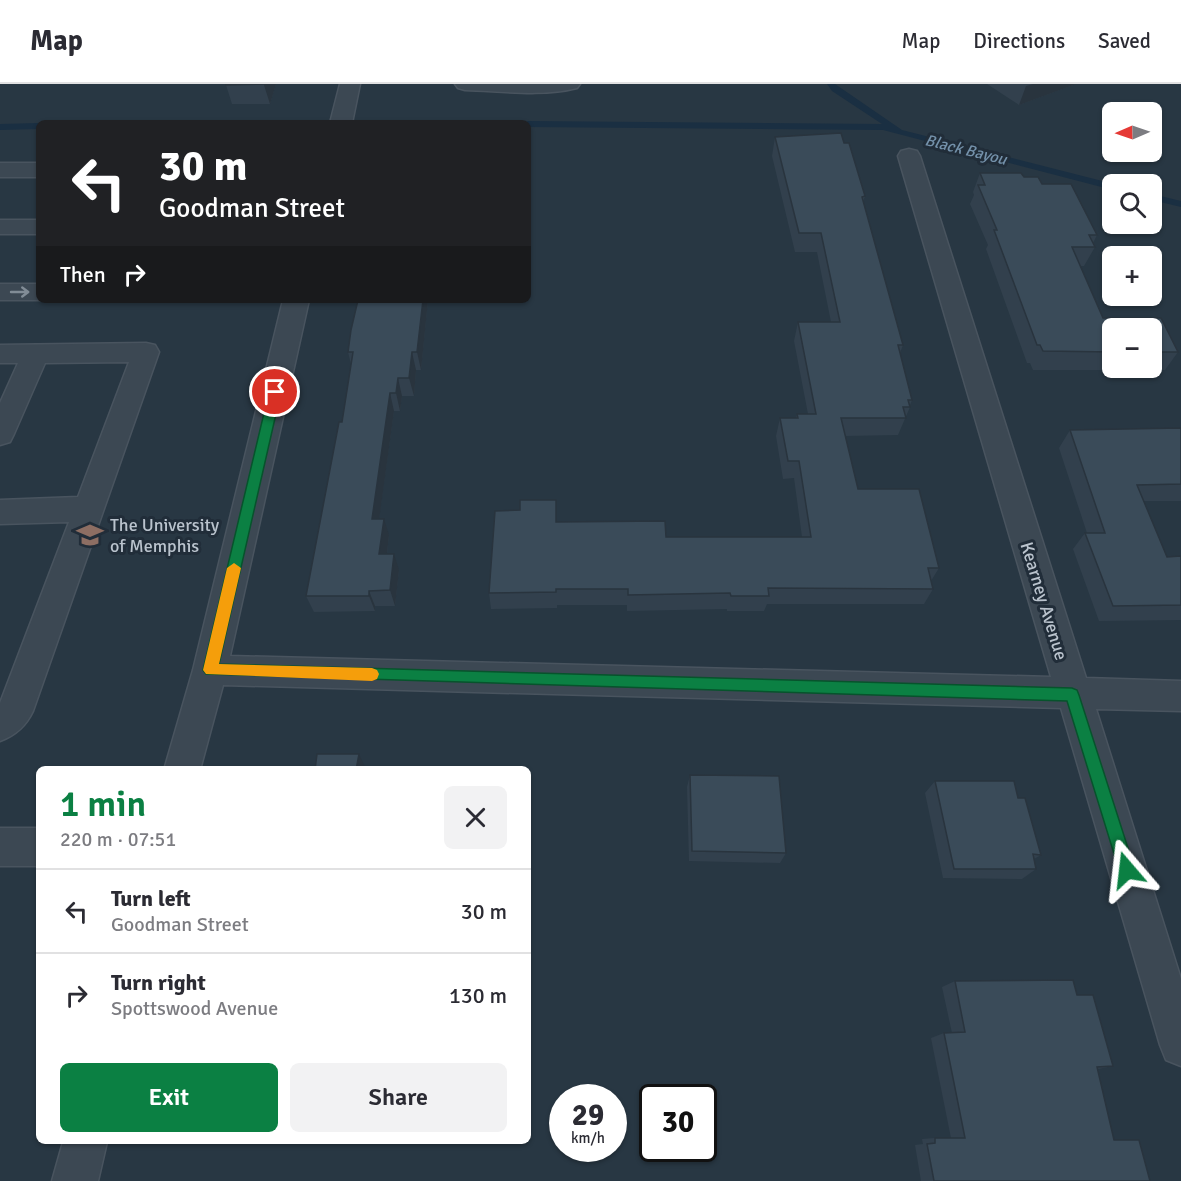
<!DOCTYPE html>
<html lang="en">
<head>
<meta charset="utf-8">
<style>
  :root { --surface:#fff; --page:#f2f2f3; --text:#2b2b33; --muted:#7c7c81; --line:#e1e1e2; --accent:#0b8043 }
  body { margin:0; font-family:Signika,sans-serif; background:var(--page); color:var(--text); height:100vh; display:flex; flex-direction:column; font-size:22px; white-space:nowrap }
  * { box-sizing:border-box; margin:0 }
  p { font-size:20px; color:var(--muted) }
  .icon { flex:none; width:33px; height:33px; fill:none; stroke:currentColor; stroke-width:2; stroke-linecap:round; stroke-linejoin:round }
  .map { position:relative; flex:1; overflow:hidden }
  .side { position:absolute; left:36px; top:682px; width:495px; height:378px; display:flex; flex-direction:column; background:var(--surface); border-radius:9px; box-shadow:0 2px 4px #0004 }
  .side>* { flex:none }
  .guide { position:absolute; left:36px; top:36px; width:495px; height:183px; border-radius:9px; box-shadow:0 2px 4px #0004; background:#202124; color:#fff; overflow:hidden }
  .needle { width:39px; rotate:268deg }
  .controls { position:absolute; left:1102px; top:18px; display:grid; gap:12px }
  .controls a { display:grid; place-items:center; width:60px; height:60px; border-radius:9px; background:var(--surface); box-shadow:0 2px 4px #0004; font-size:30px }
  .speed { position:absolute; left:549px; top:1000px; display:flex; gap:12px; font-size:30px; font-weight:700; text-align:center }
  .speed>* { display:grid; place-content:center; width:78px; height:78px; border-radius:50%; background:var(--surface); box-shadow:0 2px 4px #0004; line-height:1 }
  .speed small { font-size:15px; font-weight:400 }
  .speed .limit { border:3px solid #111; border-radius:9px; background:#fff; color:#111 }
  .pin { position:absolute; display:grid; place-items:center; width:51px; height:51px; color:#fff; margin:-26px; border:3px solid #fff; border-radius:50%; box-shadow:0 2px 6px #0007 }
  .me { position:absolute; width:66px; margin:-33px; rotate:343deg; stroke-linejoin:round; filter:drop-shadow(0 0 4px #0008) }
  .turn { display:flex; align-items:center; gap:21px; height:126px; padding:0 24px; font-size:27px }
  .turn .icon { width:78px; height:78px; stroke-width:2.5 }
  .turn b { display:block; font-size:42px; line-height:51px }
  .then { display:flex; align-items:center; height:57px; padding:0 24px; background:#0003; gap:12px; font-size:22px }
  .round { display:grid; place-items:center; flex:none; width:63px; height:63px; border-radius:9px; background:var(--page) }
  .overview { display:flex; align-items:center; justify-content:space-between; height:102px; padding:0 24px }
  h1 { font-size:36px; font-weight:600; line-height:45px; color:var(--accent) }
  .button { display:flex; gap:12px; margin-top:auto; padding:12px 24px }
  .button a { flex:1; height:69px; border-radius:9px; background:var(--accent); color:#fff; font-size:24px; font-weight:600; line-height:69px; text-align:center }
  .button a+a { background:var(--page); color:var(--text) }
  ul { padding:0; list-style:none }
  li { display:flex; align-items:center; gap:18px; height:84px; padding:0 24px; border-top:2px solid var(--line) }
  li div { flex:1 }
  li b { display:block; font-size:22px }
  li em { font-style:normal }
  header { display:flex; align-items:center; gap:36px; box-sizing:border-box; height:84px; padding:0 30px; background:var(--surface); border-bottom:2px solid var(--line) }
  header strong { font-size:28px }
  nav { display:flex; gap:33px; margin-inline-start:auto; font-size:21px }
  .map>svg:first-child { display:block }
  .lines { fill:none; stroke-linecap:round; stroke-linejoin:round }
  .stream { fill:#1a2f42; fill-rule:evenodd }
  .minor-casing { stroke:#49545f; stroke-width:3 }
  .minor { fill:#3c4853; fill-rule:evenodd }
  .wall { fill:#32404d; fill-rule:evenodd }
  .shaded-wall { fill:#29343e }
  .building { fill:#3a4b59; stroke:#29343e; stroke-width:1.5 }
  .oneway { stroke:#818c96 }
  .route { fill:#0b8043; stroke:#07532c; stroke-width:1.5 }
  .slow { fill:#f59e0b }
  .labels { text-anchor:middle; stroke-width:6; stroke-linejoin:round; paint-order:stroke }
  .far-water-label { font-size:16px; font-style:italic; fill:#7491aa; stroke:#212d39 }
  .poi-label { font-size:18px; fill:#bac3cd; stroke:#212d39; text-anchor:start }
  .street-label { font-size:18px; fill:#bac3cd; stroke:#212d39 }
</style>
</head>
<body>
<header>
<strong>Map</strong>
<nav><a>Map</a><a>Directions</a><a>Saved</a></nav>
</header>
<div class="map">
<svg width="1181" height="1097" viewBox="0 0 1181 1097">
  <rect width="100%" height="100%" fill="#283743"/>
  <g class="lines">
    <path class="stream" d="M827,0H835L902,46L1114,100L1113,106L883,46L528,43V39H524L528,37L882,40L832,7Z
      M39,39V45L0,46V40Z
      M1152,110L1181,117V123L1152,116Z"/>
    <defs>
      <path id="minor" d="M340,0H360L352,39H330Z
        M455,0H580L577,4C542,13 501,7 465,6L458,4Z
        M909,65L917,67L920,72L1086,594L1181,597V627L1096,625L1181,895V982L1166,976L1160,961L1061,624L223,601L200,686H164L193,586L283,216H309L230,572L1051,593L898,72L901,67Z
        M0,79H39V93H0Z
        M0,136H39V150H0Z
        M0,200H39L40,216H0Z
        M146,259L155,261L159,268L33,627C26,642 16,651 0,657V619L69,438L0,440V416L78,413L129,278L45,279L14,350L10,358L0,361V319L18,279H0V261Z
        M0,744H39V782H0Z
        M63,1058H107L98,1097H52Z"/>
    </defs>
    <use href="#minor" class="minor-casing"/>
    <use href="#minor" class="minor"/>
  </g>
  <path class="wall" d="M276,0L270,20H232L226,1Z
    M987,0H1076L1019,21Z
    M775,53L844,59L865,112L863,118L903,261L900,269L912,316L910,321V323L898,351L845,352L858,405L939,484L931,497L933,505L924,520H767L764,527H727V525L627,527V521H557V524L491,525L489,509L557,438L666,453H802L794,394L783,395L776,352L780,334H796L797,330H808L794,257L798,238H831L817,168H795L772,72Z
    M980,89H1021L1024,93H1038L1042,100H1071L1097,151L1093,159L1095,163L1084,182H1080L1103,234H1161L1178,268L1165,286H1033L1030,279H1027L986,165L988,161L970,120L974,111L973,108ZM1113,244H1152V284H1113Z
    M358,216H428L421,286H416L414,312H402L400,327H394L379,435L389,451L387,470L399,486L395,522H375V527L314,528L306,512L342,338L351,280L348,268Z
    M1181,344V417H1144L1167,473L1181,472V536L1099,537L1073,465L1085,449H1087L1059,364L1070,346Z
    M690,691L786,769L780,779L689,777L687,703Z
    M935,697L1018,714L1041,771L1034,775L1036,785L1022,795L943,794L925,709Z
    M955,897L1077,911L1113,982L1098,985L1114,1056L1150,1097H921L915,1061L923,1060L922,1055L935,1054H951L931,954L944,949H952L942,903Z"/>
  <path class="shaded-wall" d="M264,0H276L270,20L264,1Z
    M1033,0H1076L1019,21L1026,2Z
    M423,216H428L421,286L417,268Z
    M412,268L416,286L414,312L409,294Z
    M398,294L402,312L400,327L396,309Z
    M390,309L394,327L377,451L372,435Z
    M384,435L389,451L385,486L379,470Z
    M394,470L399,486L395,522L390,506Z
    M369,507L375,522V527L369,512Z
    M359,670L365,683V686H356Z"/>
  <path class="building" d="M226,0H264L226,1Z
    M841,49L844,59H849L865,112L862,113L903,261H898L912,316H908L910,323H903L906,334H841L858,405H919L939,484H928L933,505L768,504L769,512H731L730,509L628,511V505H556V508L489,509L495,427L520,426V416H556V438L665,437L666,453H811L799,377H788L780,334H798L797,330H816L798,238H840L821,149H799L775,53Z
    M980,89H1021L1024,93H1038L1042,100H1071L1097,151H1089L1095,163H1072L1103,234H1161L1178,268H1152V244H1113V268L1043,267L1040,261H1037L994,146H997L978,101H985Z
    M358,216H423L417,268H412L409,294H398L396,309H390L372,435H384L379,470H394L390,506L369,507V512H306L339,338H342L353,268H348L351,246Z
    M1181,344V400L1137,401L1167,473L1181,472V521L1113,522L1085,449H1105L1070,346Z
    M317,670H359L356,686H315Z
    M690,691L779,692L786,769L692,767Z
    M935,697H1014L1018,714H1025L1041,771L1033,770L1036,785H954Z
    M1073,896L1077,911H1093L1113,982L1097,983L1114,1056H1139L1150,1097H934L927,1060L935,1059V1054H965L944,949L965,948L955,897Z"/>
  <defs><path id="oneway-shaft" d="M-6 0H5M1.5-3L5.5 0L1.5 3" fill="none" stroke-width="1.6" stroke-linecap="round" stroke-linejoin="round" transform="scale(1.5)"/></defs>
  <use class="oneway" href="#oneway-shaft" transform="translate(20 208)"/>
  <path class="route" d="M275,304L281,308L219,580L1072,604L1077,606L1079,611L1135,786L1132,792L1127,794L1121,792L1119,786L1067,617L206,590L203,586L269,308Z"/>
  <path class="slow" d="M234,479L241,484L219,580L372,584L377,586L379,590L377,595L372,597L206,590L203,586L227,484Z"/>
  <defs>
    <symbol id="university-bare" viewBox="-9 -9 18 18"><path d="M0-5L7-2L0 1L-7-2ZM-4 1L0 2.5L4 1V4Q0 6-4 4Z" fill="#8d6e63" stroke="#212d39" stroke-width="2.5" paint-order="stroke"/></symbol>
  </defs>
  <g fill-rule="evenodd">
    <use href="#university-bare" x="71" y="432" width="38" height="38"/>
  </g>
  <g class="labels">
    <g class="far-water-label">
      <text transform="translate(966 65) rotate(14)" y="6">Black Bayou</text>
    </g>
    <g class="poi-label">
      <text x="110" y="447">The University<tspan x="110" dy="21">of Memphis</tspan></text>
    </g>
    <g class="street-label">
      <text transform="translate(1044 517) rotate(73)" y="6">Kearney Avenue</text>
    </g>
  </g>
</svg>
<div class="controls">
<a><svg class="needle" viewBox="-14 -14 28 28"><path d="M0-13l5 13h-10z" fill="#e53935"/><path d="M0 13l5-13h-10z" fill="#7c7c81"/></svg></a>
<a><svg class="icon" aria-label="search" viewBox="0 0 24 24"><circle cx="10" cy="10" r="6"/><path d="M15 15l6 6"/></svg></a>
<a>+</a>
<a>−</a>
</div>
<div class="speed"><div>29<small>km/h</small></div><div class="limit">30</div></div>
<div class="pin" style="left:275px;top:308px;background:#d93025"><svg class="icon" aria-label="arrive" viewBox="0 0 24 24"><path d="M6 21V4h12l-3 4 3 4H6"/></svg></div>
<svg class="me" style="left:1127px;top:786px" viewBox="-20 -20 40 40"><path d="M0-17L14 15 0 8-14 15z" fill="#0b8043" stroke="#fff" stroke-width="4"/></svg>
<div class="guide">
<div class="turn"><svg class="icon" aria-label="left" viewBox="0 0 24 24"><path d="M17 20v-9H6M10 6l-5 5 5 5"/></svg><div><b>30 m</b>Goodman Street</div></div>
<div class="then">Then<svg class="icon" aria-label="right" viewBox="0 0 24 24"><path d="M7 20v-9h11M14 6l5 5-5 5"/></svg></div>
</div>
<section class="side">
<div class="overview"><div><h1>1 min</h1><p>220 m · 07:51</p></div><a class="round"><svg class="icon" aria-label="close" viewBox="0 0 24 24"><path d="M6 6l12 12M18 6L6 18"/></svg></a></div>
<ul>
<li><svg class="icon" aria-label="left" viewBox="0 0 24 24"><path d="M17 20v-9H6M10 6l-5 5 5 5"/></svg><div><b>Turn left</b><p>Goodman Street</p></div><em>30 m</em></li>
<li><svg class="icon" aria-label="right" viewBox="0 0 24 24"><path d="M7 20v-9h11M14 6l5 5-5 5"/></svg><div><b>Turn right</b><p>Spottswood Avenue</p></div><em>130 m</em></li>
</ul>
<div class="button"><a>Exit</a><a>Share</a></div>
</section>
</div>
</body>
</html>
